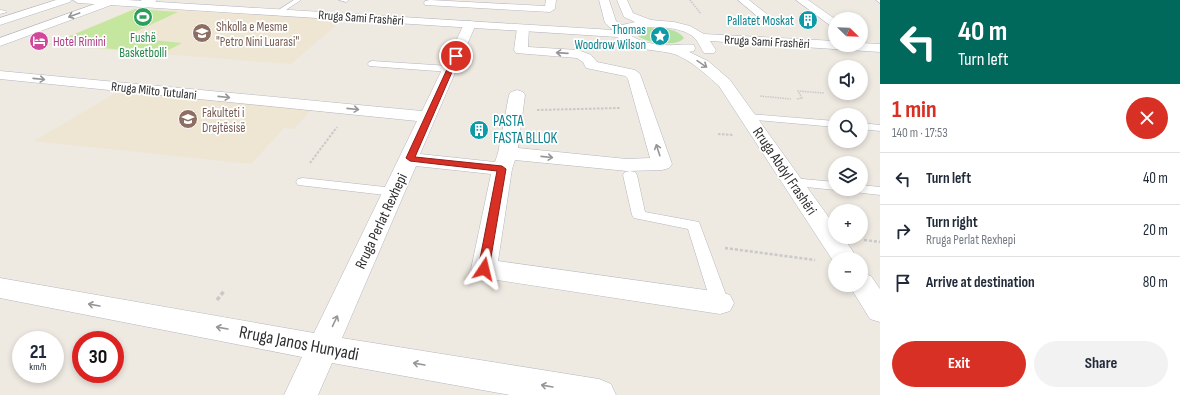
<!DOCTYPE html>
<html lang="en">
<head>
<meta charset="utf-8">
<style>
  :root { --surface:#fff; --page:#f2f2f3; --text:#1f2937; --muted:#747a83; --line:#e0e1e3; --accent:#d93025 }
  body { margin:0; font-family:"Sofia Sans Condensed",sans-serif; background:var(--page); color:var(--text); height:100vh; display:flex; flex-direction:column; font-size:15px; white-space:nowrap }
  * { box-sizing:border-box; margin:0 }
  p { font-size:13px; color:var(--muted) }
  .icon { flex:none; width:22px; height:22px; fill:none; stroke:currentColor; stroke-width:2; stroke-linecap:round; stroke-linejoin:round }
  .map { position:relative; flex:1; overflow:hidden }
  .sheet { display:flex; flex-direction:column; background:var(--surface); width:300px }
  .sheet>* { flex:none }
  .top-card { background:#00695c; color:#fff; overflow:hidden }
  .needle { width:26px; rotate:113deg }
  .buttons { position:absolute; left:828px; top:12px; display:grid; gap:8px }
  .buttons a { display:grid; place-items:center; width:40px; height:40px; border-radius:50%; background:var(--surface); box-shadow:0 2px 6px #0003; font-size:20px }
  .speed { position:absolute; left:12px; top:331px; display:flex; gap:8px; font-size:20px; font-weight:700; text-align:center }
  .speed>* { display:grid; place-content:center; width:52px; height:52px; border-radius:50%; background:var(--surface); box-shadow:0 2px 6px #0003; line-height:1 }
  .speed small { font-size:10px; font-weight:400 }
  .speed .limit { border:6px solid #d22; background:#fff; color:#111 }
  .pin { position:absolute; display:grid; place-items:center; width:34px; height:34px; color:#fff; margin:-17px; border:2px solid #fff; border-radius:50%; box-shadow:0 1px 4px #0007 }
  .me { position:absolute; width:44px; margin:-22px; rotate:10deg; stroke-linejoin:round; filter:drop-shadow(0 0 3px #0008) }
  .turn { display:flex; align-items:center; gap:14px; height:84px; padding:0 12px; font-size:18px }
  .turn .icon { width:52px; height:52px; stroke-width:2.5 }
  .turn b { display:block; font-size:28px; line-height:34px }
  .round { display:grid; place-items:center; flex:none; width:42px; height:42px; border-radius:21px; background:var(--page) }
  .headline { display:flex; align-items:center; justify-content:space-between; height:68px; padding:0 12px }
  h1 { font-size:24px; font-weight:700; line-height:30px; color:var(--accent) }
  .action { display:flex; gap:8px; margin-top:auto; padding:8px 12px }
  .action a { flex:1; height:46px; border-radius:24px; background:var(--accent); color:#fff; font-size:16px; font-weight:700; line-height:46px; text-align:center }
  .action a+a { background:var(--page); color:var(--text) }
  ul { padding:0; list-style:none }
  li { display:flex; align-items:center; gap:12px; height:52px; padding:0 12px; border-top:1px solid var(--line) }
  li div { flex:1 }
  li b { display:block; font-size:15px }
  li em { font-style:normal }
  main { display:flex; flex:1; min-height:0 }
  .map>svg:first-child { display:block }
  .education { fill:#eee6d3 }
  .green { fill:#b4e0a2 }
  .pitch { fill:#c4e69f }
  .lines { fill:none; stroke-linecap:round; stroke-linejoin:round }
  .lane-casing { stroke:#b5b6c0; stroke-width:1 }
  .street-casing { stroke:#b5b6c0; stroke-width:1 }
  .secondary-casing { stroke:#b5b6c0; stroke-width:1 }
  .path-far3 { stroke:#c9c9c9; stroke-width:1.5; stroke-dasharray:1.5 1; stroke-linecap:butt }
  .path-far2 { stroke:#c9c9c9; stroke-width:2; stroke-dasharray:2.5 1.5; stroke-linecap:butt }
  .path-far1 { stroke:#c9c9c9; stroke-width:2.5; stroke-dasharray:3 2; stroke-linecap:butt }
  .path { stroke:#c9c9c9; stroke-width:3.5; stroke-dasharray:4 2.5; stroke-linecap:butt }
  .lane { fill:#fff; fill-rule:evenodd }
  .street { fill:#fff; fill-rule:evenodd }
  .secondary { fill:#fff; fill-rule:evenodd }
  .oneway { stroke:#969696 }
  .route { fill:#d93025; stroke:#8d1f18 }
  .labels { text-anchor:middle; stroke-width:3.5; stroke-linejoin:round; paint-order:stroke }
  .far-street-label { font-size:13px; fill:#2e2e2e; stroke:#fff }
  .far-culture-label { font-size:13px; fill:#0d838f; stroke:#fff; text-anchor:end }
  .far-education-label { font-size:13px; fill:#785e54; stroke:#fff; text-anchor:start }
  .far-leisure-label { font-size:13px; fill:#27864d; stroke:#fff }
  .far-hotel-label { font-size:13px; fill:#b23c85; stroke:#fff; text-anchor:start }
  .culture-label { font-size:15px; fill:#0d838f; stroke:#fff; text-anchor:start }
  .street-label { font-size:15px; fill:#2e2e2e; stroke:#fff }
  .near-street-label { font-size:18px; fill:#2e2e2e; stroke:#fff }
</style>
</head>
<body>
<main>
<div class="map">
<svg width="880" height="395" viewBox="0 0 880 395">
  <rect width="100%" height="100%" fill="#eee9e1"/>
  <path class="education" d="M136,8L342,20L291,64L46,45Z
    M119,91L312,109L294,129L284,128L251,164L34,141Z"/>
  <path class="green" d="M645,28C656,28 677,27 684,38C676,48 642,43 635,33L639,30Z"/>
  <path class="pitch" d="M135,9L178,12L133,33L140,34L133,38L182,43L163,53L51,44Z"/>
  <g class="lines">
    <defs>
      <path id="lane" d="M294,0H301L281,13H277V11Z
        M339,0H349L346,2Z
        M876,0H880V3Z
        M0,10L6,11L7,12L0,14Z
        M372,61L450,66L455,69L450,72L369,66L368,64L369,62Z
        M749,114L835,121V127L745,119L744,117L745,115Z
        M861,123L880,125V131L861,129Z
        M630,171L635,172L637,175L645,212L699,222L729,303L726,308L720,310L714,308L711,303L688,229L634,218L632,215L623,175L625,172Z
        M303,178L394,188L399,189L401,192L399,195L394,196L298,185L296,182L298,179Z
        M792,178L835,182V189H839L835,190L787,185L785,182L787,179Z
        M861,185L880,187V195L854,192L852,189H861Z"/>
      <path id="street" d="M56,0H71L70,2L0,25V18Z
        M106,0H114L115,2L114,4L0,46V38Z
        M142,0H157C153,5 142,8 136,6L135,4Z
        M430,0L545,6L546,0H556L555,9L550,12L425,5L424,3L425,1Z
        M738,0H749L773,19L771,21H763Z
        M796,0H808L835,19V27L831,26Z
        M470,21L474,22L476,24L420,154L495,162L498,153L509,95L511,92L517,90L523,92L525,95L518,148L627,159L650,158L628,79L625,76L586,68L583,62L577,58L516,53L514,50L517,28L519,26H527L529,28L528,47L578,50L591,55L597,62L635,70L640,74L672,164L669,168L662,170L627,171L515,160L512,169L498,261L720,292L730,295L734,303L730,311L720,314L484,278L475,276L471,269L491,174L416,166L342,338L599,379L611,384L616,395H510L332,363L318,395H284L302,357L0,298V278L314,333L417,121L0,79V71L422,111L464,24L466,22Z"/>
      <path id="secondary" d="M73,0H127L613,30L605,23L599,0H609L616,21L622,25L635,22L624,17L617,0H627L633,13L651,20L674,22L690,26L704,34L835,41V45H861V43L880,44V52L710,41L716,50L714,53H704C700,47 698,40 691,35C677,26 643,24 627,32L628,34C642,43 658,46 674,45C681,45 687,44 694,45L695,48L694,51L689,52L708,61L730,80L835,226V237H843L858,259H835V264L719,86C707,75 686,56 670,53C652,49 632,51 617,37L78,3Z
        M861,273L871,276L880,289V322L870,319L849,285H861Z"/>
    </defs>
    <use href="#lane" class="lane-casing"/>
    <use href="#street" class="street-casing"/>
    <use href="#secondary" class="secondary-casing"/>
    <path class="path-far3" d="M690,0L701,14
      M760,96L791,99
      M797,99L802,98L798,91L824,93"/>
    <path class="path-far2" d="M537,110L620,108
      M718,134L733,135
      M310,163L337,127"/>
    <path class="path-far1" d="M864,240L880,242
      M725,248L815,260"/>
    <path class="path" d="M217,300L224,291"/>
    <use href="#lane" class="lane"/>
    <use href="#street" class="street"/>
    <use href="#secondary" class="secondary"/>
  </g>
  <defs><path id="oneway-shaft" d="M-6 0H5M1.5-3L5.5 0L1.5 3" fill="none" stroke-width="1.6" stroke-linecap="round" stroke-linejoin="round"/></defs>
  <g class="oneway">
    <use href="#oneway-shaft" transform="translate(74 15) rotate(160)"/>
    <use href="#oneway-shaft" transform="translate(562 53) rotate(-176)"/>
    <use href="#oneway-shaft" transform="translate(702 64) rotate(34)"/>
    <use href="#oneway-shaft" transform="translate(39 79) rotate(6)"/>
    <use href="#oneway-shaft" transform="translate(224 97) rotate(6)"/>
    <use href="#oneway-shaft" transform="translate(353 109) rotate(6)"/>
    <use href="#oneway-shaft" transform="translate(658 150) rotate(-108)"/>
    <use href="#oneway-shaft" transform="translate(547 157) rotate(6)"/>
    <use href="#oneway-shaft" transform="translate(94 305) rotate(-170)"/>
    <use href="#oneway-shaft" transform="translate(335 321) rotate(-65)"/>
    <use href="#oneway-shaft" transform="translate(222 328) rotate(-170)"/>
    <use href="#oneway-shaft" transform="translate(419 364) rotate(-170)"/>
    <use href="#oneway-shaft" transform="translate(547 386) rotate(-170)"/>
  </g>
  <path class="route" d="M454,54L459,56L415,157L502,166L506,169L489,269L488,272H480L478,269L497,171L410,161L406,158Z"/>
  <defs>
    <symbol id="stadium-disc" viewBox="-11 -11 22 22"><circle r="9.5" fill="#2e9e5b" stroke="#fff"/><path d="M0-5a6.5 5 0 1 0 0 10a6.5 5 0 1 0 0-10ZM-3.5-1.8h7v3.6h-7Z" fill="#fff"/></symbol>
    <symbol id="building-disc" viewBox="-11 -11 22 22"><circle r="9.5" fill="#0f9aa8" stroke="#fff"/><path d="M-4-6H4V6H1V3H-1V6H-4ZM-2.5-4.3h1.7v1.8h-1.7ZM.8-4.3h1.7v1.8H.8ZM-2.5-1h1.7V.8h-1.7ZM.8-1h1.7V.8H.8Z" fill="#fff"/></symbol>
    <symbol id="school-disc" viewBox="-11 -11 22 22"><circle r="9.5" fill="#8d6e63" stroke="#fff"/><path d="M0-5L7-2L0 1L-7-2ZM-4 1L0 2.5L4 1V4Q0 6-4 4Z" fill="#fff"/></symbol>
    <symbol id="sight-disc" viewBox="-11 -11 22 22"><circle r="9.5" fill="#0f9aa8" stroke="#fff"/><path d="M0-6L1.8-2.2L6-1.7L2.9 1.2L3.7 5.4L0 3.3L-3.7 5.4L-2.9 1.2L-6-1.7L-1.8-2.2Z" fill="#fff"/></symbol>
    <symbol id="hotel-disc" viewBox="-11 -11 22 22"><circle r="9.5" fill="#d1479c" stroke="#fff"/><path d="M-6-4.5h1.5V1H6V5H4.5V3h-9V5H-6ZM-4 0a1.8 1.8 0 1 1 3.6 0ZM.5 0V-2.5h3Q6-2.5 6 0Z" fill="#fff"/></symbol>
    <symbol id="university-disc" viewBox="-11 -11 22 22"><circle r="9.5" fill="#8d6e63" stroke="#fff"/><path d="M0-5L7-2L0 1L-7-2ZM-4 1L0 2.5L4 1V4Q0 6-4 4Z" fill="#fff"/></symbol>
  </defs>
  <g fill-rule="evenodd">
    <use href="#stadium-disc" x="132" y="6" width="22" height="22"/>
    <use href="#building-disc" x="797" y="9" width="22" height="22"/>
    <use href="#school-disc" x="191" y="22" width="22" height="22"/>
    <use href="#sight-disc" x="649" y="25" width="22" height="22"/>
    <use href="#hotel-disc" x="28" y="30" width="22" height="22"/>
    <use href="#university-disc" x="177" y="108" width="22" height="22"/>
    <use href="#building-disc" x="468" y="119" width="22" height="22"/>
  </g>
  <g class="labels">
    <g class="far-street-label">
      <text transform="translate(361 17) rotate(4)" y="5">Rruga Sami Frashëri</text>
      <text transform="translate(767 41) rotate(3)" y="5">Rruga Sami Frashëri</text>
      <text transform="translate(154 90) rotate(6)" y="5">Rruga Milto Tutulani</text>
    </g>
    <g class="far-culture-label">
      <text x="794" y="25">Pallatet Moskat</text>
      <text x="646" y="34">Thomas<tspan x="646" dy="15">Woodrow Wilson</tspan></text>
    </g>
    <g class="far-education-label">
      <text x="216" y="31">Shkolla e Mesme<tspan x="216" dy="15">"Petro Nini Luarasi"</tspan></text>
      <text x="202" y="117">Fakulteti i<tspan x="202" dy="15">Drejtësisë</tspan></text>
    </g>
    <g class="far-leisure-label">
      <text x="143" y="42">Fushë<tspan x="143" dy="15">Basketbolli</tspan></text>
    </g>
    <g class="far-hotel-label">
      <text x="53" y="46">Hotel Rimini</text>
    </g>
    <g class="culture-label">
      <text x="493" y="126">PASTA<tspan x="493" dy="17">FASTA BLLOK</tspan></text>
    </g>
    <g class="street-label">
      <text transform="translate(785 171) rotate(56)" y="5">Rruga Abdyl Frashëri</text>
      <text transform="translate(381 221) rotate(-65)" y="5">Rruga Perlat Rexhepi</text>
    </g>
    <g class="near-street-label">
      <text transform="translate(299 343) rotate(11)" y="6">Rruga Janos Hunyadi</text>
    </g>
  </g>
</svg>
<div class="buttons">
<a><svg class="needle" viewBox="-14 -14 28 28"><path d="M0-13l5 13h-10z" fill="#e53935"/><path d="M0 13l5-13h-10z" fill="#747a83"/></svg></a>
<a><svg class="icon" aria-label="sound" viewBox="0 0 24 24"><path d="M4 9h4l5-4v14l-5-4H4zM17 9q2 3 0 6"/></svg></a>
<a><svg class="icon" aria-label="search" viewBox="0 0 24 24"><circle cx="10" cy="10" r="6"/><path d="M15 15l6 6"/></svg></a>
<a><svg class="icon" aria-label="layers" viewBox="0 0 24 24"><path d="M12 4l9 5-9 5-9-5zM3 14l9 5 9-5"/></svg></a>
<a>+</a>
<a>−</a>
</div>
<div class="speed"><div>21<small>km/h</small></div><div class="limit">30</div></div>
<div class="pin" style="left:456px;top:56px;background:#d93025"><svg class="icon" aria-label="arrive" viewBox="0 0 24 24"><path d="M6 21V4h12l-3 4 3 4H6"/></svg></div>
<svg class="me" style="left:484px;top:269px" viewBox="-20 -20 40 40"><path d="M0-17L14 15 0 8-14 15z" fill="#d93025" stroke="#fff" stroke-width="4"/></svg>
</div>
<section class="sheet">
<div class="top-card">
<div class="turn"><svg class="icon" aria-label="left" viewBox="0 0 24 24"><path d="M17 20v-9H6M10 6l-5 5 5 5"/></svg><div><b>40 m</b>Turn left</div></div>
</div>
<div class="headline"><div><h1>1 min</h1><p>140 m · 17:53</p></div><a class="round" style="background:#d93025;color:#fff"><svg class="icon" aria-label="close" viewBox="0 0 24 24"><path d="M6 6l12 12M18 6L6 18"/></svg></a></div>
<ul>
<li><svg class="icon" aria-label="left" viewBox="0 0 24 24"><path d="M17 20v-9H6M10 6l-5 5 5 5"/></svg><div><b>Turn left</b></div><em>40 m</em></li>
<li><svg class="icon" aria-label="right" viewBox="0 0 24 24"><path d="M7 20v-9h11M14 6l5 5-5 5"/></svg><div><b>Turn right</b><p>Rruga Perlat Rexhepi</p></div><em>20 m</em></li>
<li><svg class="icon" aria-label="arrive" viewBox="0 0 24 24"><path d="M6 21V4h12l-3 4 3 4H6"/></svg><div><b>Arrive at destination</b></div><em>80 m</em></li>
</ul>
<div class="action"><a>Exit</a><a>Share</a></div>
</section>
</main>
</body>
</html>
